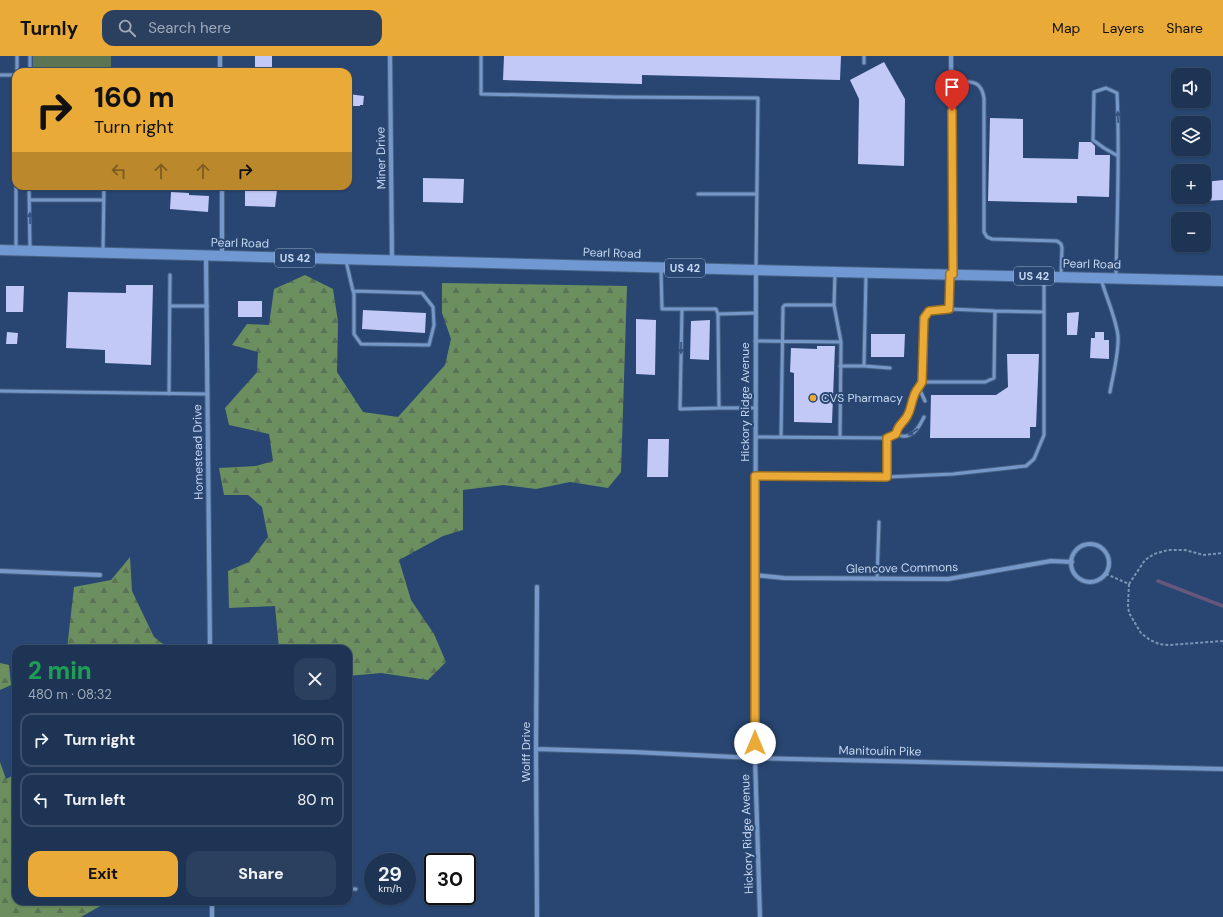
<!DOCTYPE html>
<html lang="en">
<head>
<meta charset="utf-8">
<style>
  :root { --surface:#1e3455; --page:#2b3f5f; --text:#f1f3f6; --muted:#a1aab9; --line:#3c4f6c; --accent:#eaaa38 }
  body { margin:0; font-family:"DM Sans",sans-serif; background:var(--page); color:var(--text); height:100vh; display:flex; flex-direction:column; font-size:15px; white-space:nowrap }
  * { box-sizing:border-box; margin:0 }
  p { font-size:13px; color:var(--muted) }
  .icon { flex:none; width:22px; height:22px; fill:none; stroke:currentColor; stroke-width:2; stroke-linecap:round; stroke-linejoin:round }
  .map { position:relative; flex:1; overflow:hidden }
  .details { position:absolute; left:12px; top:589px; width:340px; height:260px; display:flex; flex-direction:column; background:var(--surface); border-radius:12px; box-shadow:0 1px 3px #0004,0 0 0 1px var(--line) }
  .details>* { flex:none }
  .hud { position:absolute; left:12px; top:12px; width:340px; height:122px; border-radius:12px; box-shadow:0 1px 3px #0004,0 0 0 1px var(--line); background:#eaaa38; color:#111; overflow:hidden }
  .fabs { position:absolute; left:1171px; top:12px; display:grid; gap:8px }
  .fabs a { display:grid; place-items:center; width:40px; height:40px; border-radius:8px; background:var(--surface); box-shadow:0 1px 3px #0004,0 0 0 1px var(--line); font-size:20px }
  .speed { position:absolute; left:364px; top:797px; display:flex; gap:8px; font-size:20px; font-weight:700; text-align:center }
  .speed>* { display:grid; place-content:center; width:52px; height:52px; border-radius:50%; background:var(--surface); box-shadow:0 1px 3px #0004,0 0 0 1px var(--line); line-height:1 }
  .speed small { font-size:10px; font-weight:400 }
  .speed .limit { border:2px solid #111; border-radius:6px; background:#fff; color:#111 }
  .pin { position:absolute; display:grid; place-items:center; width:34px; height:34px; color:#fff; margin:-41px -17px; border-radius:50% 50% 50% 0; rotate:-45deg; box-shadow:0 0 4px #0007 }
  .pin .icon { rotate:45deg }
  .me { position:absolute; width:44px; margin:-22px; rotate:0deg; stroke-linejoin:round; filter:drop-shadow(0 0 3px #0008) }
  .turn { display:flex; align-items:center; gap:14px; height:84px; padding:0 16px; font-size:18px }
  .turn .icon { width:52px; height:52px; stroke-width:2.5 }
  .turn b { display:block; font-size:28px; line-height:34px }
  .lanes { display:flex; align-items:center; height:38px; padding:0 16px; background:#0003; justify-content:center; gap:20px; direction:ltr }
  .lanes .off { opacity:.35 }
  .round { display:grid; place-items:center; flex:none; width:42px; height:42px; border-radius:12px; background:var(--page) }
  .headline { display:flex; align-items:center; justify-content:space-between; height:68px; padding:0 16px }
  h1 { font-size:24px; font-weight:800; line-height:30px; color:#1e9e55 }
  .primary-button { display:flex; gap:8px; margin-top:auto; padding:8px 16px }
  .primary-button a { flex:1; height:46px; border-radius:12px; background:var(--accent); color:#111; font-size:16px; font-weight:800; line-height:46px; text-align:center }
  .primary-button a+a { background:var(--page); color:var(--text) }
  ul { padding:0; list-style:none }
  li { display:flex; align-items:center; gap:12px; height:54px; margin:0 8px 6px; padding:0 8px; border:2px solid var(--line); border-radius:12px }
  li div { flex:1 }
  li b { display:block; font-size:15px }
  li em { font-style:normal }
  header { display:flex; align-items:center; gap:24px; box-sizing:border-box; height:56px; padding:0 20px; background:var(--accent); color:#111 }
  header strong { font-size:19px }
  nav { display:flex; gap:22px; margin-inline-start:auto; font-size:14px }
  .search { width:280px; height:36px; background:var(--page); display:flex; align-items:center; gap:10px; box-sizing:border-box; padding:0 14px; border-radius:12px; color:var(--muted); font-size:15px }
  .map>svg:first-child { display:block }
  .green { fill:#5b7453 }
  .forest { fill:url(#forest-firs) }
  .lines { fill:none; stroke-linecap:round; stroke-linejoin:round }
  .stream { stroke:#67577b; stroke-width:3.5 }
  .building { fill:#c2c9f7 }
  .service-casing { stroke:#496286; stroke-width:5 }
  .minor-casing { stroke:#496286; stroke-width:6 }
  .primary-casing { stroke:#496286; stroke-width:12 }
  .path { stroke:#7c94b6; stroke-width:2; stroke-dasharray:3 2; stroke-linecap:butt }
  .service { stroke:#7698c9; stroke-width:3 }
  .minor { stroke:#7698c9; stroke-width:4 }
  .primary { stroke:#7098d2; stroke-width:10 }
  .oneway { fill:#34527e }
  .route-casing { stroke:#986e24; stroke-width:10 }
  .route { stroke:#eaaa38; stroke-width:7 }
  .poi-dot { fill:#eaaa38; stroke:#284671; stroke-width:1.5 }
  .labels { text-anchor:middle; stroke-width:4; stroke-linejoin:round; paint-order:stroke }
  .shield { fill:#284671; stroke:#96accb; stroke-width:1 }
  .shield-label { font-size:11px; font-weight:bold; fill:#c5d7f1 }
  .street-label { font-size:12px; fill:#c5d7f1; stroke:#284671 }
  .poi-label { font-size:12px; fill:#c5d7f1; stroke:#284671; text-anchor:start }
</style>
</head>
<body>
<header>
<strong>Turnly</strong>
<div class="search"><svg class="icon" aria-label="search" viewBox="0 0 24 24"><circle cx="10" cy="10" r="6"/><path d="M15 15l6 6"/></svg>Search here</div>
<nav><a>Map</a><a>Layers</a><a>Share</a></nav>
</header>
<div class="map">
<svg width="1223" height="861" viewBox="0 0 1223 861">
  <defs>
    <pattern id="forest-firs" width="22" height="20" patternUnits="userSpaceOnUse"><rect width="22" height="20" fill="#6b8f5e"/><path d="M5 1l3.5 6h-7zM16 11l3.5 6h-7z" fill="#5a7356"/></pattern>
  </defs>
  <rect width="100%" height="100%" fill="#284671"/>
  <path class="green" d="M33,0H111V16H33Z"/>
  <path class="forest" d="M305,219L333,233L338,266L337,316L363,356L398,361L445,309L451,283L442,257V227L627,230L621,416L608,432L570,426L536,433L503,429L463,434V474L443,480L399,504L411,544L434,578L446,606L428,624L381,617L348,620V593H279L275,550L229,552L228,515L249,506L268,481L262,451L248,439H224L219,412L256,410L273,405L269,378L229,369L225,352L257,316L258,296L232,289L247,268L269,269L274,233Z
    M130,501L132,535L154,581L170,593H67L74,531L111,524Z
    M0,607L9,609L11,629L0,634Z
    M0,706L6,723L16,718V845H109L81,861H0Z"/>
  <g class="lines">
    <path class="stream" d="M1158,525L1223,550"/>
  </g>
  <path class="building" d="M255,0H272V15H255Z
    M504,0H841L840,24L642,19V28L503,24Z
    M884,6L905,43L904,110L858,108L859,43L850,24Z
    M348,38L364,40L363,49H360V50H348Z
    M990,62L1023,63V102L1078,103L1079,86H1091L1095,90V99H1110L1109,141L1077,140V147L988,145Z
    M423,122L464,123L463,147L423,146Z
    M1223,124V144L1204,145V126Z
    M245,130H262V133L277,134L275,151L245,150Z
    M171,136L189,137V139L209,140L208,156L170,153Z
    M126,229H153L151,309L105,307V294L66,292L68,236L126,237Z
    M6,230H24L23,256H6Z
    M238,245H262V261H238Z
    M363,254L426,257L425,277L362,273Z
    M1079,256L1077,279H1067V257Z
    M636,263L656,264L655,319L636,318Z
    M710,264L709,304L690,303L691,265Z
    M7,276L18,277L17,288H6Z
    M1095,276H1104V284H1109V303L1090,302L1091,282H1095Z
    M871,278H905L904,301H871Z
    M817,290H835L832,367L794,366V317L790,316L791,292L817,293Z
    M1007,298H1039L1036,371H1030V382H930L931,339H996L1008,331Z
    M648,383H669L668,421H647Z"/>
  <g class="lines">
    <defs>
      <path id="service" d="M481,0V38L616,41L758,42L756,213
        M864,7V0
        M17,16V0
        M30,16V0
        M0,19H16
        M952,25C968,26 981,22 984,42V176L987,181L992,183L1057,185L1061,188L1062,192L1061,219
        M29,130L30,193
        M698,138H757
        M29,144H104
        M16,192V130
        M103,195L104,130
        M346,205L353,235L354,238V278L361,288L429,289L434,269L433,251L422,237L353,235
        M661,214L662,253H716L718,258
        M866,218L864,310L890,312
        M1116,220C1117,159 1120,98 1117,37L1106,32L1094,36L1093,84L1104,92L1118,100
        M1101,223C1106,241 1116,262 1118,280C1119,297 1113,319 1110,336
        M170,250H207
        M682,253L680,353L719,352
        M949,253L929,255L924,262L922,326H985L994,322L995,255L949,253L950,220
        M995,255L1044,256
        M756,257L718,258L719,352H756
        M755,285L841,286L834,249L835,217
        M840,310H864
        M919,332L925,345
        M0,335L207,338
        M169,338L170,219
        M896,378C898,369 901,369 906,362C911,355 911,347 914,340C915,335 919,332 922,326
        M781,381L783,251L785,249H834
        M840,382L841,286
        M887,382L896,378C898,379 903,381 906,380C915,379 920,369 924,361
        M755,421H887V382L756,381
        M887,421L953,418L1026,410L1034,403L1044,379V222
        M877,523L879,466
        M348,833H356"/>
      <path id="minor" d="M220,0V16
        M390,0L392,204
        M951,0L953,218
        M222,130V199
        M206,200L210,593
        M756,214L755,702L760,861
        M1071 507a19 19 0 1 1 38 0a19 19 0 1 1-38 0Z
        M0,515L100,519
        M755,519L784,522L948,523L1051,505L1072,506
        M537,531L536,693L537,861
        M536,693L633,696L755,702L1223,713
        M212,845V861"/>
      <path id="primary" d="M0,194L756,214L1223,225"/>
    </defs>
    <use href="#service" class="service-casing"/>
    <use href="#minor" class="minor-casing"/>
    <use href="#primary" class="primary-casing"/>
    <path class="path" d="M1106,518L1129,528L1145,504L1154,498L1168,494H1185L1204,499L1223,497
      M1129,528L1128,549L1129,557L1141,577L1150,584L1159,588L1169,589L1223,585"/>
    <use href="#service" class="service"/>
    <use href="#minor" class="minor"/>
    <use href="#primary" class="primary"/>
  </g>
  <defs><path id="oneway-solid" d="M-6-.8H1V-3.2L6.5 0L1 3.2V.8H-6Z"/></defs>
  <g class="oneway">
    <use href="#oneway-solid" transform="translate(1118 61) rotate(-93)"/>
    <use href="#oneway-solid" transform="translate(30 162) rotate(-91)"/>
    <use href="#oneway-solid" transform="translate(681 292) rotate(91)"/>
    <use href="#oneway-solid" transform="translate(913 376) rotate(146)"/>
  </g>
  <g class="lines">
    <defs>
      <path id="route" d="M755,687V420L887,421V382L896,378C898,369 901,369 906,362C911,355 911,347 914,340C915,335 919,332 922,326L924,262L929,255L949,253L950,218H953L952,55"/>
    </defs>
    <use href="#route" class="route-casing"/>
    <use href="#route" class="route"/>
  </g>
  <circle class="poi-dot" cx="813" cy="342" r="4"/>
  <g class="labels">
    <g class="shield">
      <rect x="275" y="193" width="40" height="18" rx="3"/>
      <rect x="665" y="203" width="40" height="18" rx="3"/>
      <rect x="1014" y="211" width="40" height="18" rx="3"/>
    </g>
    <g class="shield-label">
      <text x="295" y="206">US 42</text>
      <text x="685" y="216">US 42</text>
      <text x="1034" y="224">US 42</text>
    </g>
    <g class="street-label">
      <text transform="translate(381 102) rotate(-91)" y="4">Miner Drive</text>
      <text transform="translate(240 187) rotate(1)" y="4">Pearl Road</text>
      <text transform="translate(612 197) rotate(2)" y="4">Pearl Road</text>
      <text transform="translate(1092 208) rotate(1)" y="4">Pearl Road</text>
      <text transform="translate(745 346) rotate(-90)" y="4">Hickory Ridge Avenue</text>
      <text transform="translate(198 396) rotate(-91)" y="4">Homestead Drive</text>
      <text transform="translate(902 512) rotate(-1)" y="4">Glencove Commons</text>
      <text transform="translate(880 695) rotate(1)" y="4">Manitoulin Pike</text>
      <text transform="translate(526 696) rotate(-90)" y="4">Wolff Drive</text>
      <text transform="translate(747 778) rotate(-92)" y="4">Hickory Ridge Avenue</text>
    </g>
    <g class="poi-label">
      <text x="821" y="346">CVS Pharmacy</text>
    </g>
  </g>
</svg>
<div class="fabs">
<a><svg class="icon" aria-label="sound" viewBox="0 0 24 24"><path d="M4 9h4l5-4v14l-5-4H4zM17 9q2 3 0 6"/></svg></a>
<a><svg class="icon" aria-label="layers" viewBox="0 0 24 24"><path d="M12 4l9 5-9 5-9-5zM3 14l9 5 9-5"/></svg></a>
<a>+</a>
<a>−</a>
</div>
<div class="speed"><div>29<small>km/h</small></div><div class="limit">30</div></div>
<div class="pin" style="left:952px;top:55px;background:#d93025"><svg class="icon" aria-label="arrive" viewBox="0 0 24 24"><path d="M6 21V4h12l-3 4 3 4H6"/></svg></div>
<svg class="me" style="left:755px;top:687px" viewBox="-20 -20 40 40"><circle r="19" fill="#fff"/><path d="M0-13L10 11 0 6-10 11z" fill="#eaaa38"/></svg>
<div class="hud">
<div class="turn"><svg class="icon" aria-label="right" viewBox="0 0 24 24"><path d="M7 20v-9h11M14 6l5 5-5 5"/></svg><div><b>160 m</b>Turn right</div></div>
<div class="lanes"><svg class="icon off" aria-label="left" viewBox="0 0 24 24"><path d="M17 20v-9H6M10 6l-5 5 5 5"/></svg><svg class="icon off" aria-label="ahead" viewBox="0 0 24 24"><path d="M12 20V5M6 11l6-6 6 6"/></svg><svg class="icon off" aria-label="ahead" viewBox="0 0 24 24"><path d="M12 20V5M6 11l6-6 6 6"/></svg><svg class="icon" aria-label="right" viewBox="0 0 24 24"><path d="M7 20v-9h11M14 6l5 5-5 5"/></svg></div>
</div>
<section class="details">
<div class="headline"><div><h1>2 min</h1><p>480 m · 08:32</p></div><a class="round"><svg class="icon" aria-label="close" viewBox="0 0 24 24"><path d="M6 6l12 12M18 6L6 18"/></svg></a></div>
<ul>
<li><svg class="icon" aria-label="right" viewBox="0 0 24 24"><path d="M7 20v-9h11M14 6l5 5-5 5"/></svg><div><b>Turn right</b></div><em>160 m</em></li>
<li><svg class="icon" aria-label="left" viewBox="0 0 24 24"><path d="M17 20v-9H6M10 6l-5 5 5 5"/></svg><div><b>Turn left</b></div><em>80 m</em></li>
</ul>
<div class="primary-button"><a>Exit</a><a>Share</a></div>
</section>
</div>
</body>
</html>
